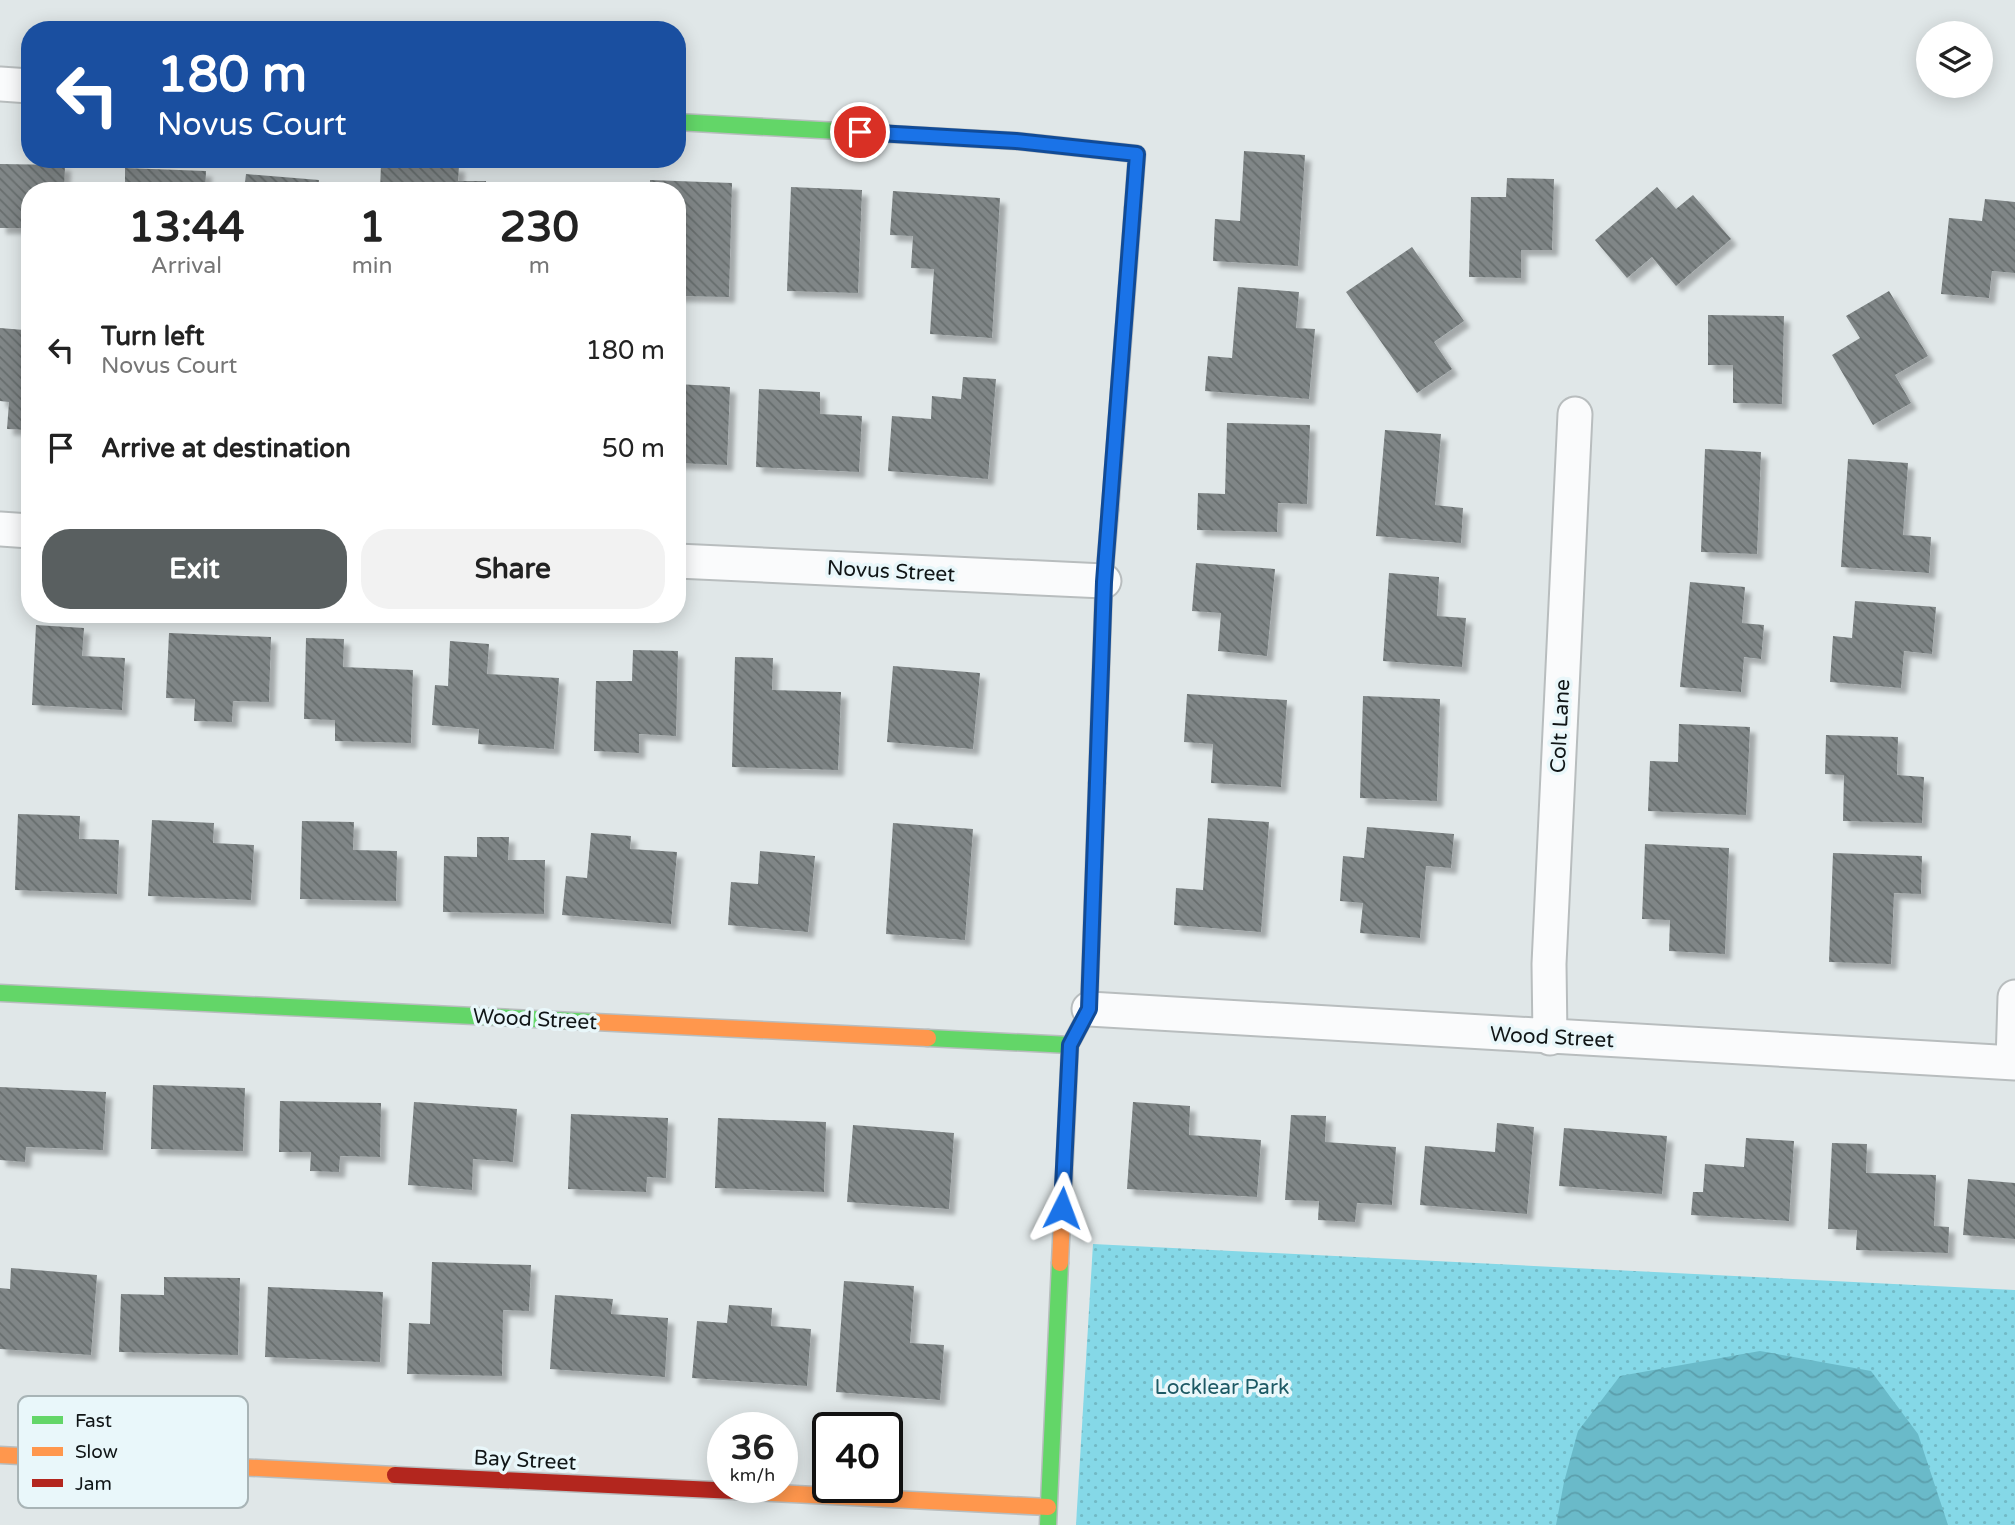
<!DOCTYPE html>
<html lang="en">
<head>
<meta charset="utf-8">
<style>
  :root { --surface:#fff; --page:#f2f2f2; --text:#222; --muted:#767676; --accent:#595f60 }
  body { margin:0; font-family:"Varela Round",sans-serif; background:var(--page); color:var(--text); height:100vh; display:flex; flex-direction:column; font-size:26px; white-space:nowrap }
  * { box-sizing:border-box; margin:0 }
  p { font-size:23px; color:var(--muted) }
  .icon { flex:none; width:38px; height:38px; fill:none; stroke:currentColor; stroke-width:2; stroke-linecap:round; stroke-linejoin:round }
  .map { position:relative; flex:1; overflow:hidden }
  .side { position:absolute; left:21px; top:182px; width:665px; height:441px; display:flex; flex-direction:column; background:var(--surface); border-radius:28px; box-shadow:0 4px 18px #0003 }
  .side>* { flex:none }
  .hud { position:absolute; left:21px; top:21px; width:665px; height:147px; border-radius:28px; box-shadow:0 4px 18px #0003; background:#1a4fa0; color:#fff; overflow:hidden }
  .controls { position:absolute; left:1916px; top:21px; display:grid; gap:14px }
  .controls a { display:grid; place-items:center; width:77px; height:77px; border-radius:50%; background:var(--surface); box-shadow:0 4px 18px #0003; font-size:35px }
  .speed { position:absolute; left:707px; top:1412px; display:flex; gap:14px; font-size:35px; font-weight:700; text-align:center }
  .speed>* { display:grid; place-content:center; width:91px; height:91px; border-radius:50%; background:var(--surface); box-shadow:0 4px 18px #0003; line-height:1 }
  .speed small { font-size:18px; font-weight:400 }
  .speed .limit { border:4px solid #111; border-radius:10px; background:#fff; color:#111 }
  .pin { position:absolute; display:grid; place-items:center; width:60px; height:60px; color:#fff; margin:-30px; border:4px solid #fff; border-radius:50%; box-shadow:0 2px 7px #0007 }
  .me { position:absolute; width:77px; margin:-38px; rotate:3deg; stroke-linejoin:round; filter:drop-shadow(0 0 5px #0008) }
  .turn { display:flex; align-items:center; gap:24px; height:147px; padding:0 21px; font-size:32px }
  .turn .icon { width:91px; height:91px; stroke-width:2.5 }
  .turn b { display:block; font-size:49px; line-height:60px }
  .eta { display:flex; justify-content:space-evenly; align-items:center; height:119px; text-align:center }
  .eta b { font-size:42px; font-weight:700; line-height:49px }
  .cta { display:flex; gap:14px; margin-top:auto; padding:14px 21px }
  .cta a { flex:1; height:80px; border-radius:28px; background:var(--accent); color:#fff; font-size:28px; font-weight:700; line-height:80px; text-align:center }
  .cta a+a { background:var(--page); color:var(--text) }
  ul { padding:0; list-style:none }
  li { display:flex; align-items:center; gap:21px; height:98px; padding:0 21px }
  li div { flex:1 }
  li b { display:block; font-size:26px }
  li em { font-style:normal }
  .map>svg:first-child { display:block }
  .park { fill:url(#park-dots) }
  .water { fill:url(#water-waves) }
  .building { fill:url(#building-back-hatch); filter:url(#shadow) }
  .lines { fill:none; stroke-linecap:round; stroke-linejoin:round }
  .street-casing { stroke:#b8bdbe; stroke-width:37 }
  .fast-casing { stroke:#b8bdbe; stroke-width:19 }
  .slow-casing { stroke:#b8bdbe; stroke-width:19 }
  .jam-casing { stroke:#b8bdbe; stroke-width:19 }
  .street { stroke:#fafbfc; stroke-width:33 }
  .fast { stroke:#63d668; stroke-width:16 }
  .slow { stroke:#ff974d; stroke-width:16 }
  .jam { stroke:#b3261e; stroke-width:16 }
  .route-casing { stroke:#114b97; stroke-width:18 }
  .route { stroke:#1a73e8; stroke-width:12 }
  .labels { text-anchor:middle; stroke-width:7; stroke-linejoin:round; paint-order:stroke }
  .street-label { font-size:21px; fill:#111617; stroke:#e9f7fa }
  .park-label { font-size:21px; fill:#1d5964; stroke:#e9f7fa }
  .key { fill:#e9f7fa; stroke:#a8b4b6; stroke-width:2 }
  .key-label { font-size:19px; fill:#111617 }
</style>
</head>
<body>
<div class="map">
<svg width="2015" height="1525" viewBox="0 0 2015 1525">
  <defs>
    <pattern id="park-dots" width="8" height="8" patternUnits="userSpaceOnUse" patternTransform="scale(1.75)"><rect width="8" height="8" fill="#85d8e7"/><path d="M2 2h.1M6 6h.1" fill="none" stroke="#72b9c5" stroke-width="1.8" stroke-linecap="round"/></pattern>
    <pattern id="water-waves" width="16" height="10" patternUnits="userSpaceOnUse" patternTransform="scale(1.75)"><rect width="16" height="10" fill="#6abac9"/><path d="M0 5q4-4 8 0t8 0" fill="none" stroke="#5b9fac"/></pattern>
    <pattern id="building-back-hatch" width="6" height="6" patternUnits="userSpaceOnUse" patternTransform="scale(1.75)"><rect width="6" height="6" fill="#808687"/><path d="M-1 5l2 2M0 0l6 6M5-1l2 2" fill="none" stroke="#676d6d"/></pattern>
    <filter id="shadow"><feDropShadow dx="6" dy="6" stdDeviation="2" flood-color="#0004"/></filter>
  </defs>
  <rect width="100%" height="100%" fill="#e0e7e8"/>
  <path class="park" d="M1093,1244L2015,1290V1525H1076Z"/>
  <path class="water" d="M1760,1351L1871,1371L1918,1434L1948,1525H1556L1564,1482L1578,1431L1620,1376Z"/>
  <path class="building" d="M1244,151L1305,155L1298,266L1213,261L1215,219L1240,221Z
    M0,164L65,165L64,191H30V252H22L23,228H0Z
    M381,164L459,166L458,181H486V191H380Z
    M125,168L206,171L205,191H125Z
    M246,174L319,180L318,191H244Z
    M1507,178L1554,179L1552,250H1521V278L1469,277L1471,197H1506Z
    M650,180L732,183L729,297L677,296V191H650Z
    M791,187L862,190L858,293L787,291Z
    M1657,187L1676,209L1693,195L1731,239L1676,286L1652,257L1627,278L1595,240Z
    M893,191L1000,198L992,338L930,334L934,269L911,268L913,236L890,235Z
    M1985,199L2015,202V273L1992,271L1989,298L1941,294L1949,218L1982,221Z
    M1412,247L1464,321L1434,342L1452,369L1417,393L1346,292Z
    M1238,287L1299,292L1296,328L1315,329L1309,399L1205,391L1208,356L1232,358Z
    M1889,291L1928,356L1895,375L1911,403L1873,425L1832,355L1860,338L1846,316Z
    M1708,315L1784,316L1782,404L1733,403V365H1708Z
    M0,328L24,330L22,349H30V430L7,429L9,402L0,401Z
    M963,377L996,379L988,479L888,471L892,416L931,419L932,396L961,399Z
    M677,384L730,387L727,465L677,463Z
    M759,389L820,392V414L862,416L859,472L756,467Z
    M1227,423L1310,425L1307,504L1278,503L1277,532L1197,530L1198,493L1225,494Z
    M1385,430L1441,434L1435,505L1463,508L1461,543L1376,536Z
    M1705,449L1761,452L1757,554L1701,552Z
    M1848,459L1908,463L1903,535L1931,537L1929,573L1841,567Z
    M1196,563L1275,569L1267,656L1218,651L1221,613L1192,611Z
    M1389,573L1439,577L1437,616L1466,618L1462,667L1383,661Z
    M1690,582L1745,587L1742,623L1764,625L1761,659L1744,657L1741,692L1680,687Z
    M1855,601L1936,607L1932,654L1904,651L1901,688L1830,682L1833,636L1852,638Z
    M36,625L84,628L82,656L125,658L122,710L32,705Z
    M169,633L271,637L269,702L233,701L232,722L194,721L195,699L166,698Z
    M306,638L344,639L343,667L413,670L411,743L335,741V720L304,719Z
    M450,641L489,644L487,674L559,678L554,749L478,744L479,729L432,725L435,685L448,686Z
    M633,650L678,651L676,736L639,734V753L594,751L596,681H632Z
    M735,657L773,658L772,690L841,692L838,770L732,767Z
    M893,666L980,673L973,749L887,742Z
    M1187,694L1287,700L1281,787L1211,783L1213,744L1184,742Z
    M1363,696L1440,699L1437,801L1360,798Z
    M1679,724L1750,727L1746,815L1648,811L1650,761L1678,762Z
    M1826,735L1898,737L1897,775L1924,777L1922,823L1843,821L1844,775L1825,774Z
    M18,814L80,816L79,839L119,840L117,894L15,890Z
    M1208,818L1269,822L1261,932L1174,925L1176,888L1203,890Z
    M152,820L214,823L213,843L254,845L251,900L148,896Z
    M302,821L354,822L353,850L397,851L396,901L300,899Z
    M893,823L973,829L965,940L886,934Z
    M1367,827L1454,834L1451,868L1426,866L1420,938L1360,933L1363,903L1340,901L1343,856L1364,858Z
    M591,833L631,836L630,849L677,852L671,924L562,915L566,876L587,878Z
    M477,837H509L508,860H545L544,914L443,912L444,856L477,857Z
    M1645,844L1729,848L1725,954L1669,951L1670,920L1642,919Z
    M760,851L815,856L808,932L728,925L731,882L758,884Z
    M1833,853L1922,856L1921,894L1894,893L1891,964L1829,962Z
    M153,1085L245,1088L243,1151L151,1149Z
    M0,1087L106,1092L103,1150L26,1147L25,1162L0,1160Z
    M280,1101L381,1103L380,1157L340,1156L339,1172L310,1171L311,1152H279Z
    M414,1102L517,1109L513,1162L473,1159L472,1190L408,1185Z
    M1133,1102L1190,1106L1189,1135L1261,1140L1257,1197L1127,1189Z
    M571,1114L668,1118L666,1178L647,1177L646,1192L568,1189Z
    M1291,1115L1326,1116L1325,1142L1396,1147L1392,1205L1357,1203L1355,1222L1318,1220L1319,1201L1285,1200Z
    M718,1118L826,1122L824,1192L715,1188Z
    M1497,1123L1534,1127L1527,1214L1420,1205L1425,1146L1495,1152Z
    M853,1125L954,1133L949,1209L847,1202Z
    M1564,1128L1667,1136L1662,1194L1559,1186Z
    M1746,1138L1794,1141L1789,1221L1691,1215L1693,1192H1703L1705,1164L1744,1167Z
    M1832,1143L1867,1144L1866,1173L1936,1175L1934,1226L1949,1227L1948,1253L1856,1250L1857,1230L1828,1229Z
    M1968,1179L2015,1183V1239L1963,1235Z
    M432,1262L531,1265L529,1311L503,1310L502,1376L407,1374L409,1323L430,1324Z
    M11,1268L97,1275L91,1355L0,1349V1288L10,1289Z
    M164,1277L240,1278L238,1355L119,1352L121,1294L164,1295Z
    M844,1281L914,1286L910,1343L944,1345L940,1400L836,1392Z
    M268,1287L383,1292L380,1362L265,1357Z
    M555,1295L613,1299L611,1314L668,1318L665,1377L550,1369Z
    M729,1305L772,1308L771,1326L811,1329L807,1386L692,1378L697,1321L727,1323Z"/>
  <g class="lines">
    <defs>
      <path id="street" d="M0,84L30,86
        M0,529L30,531
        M677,561L1104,581
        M1089,1009L2015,1063
        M1550,1038L1549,964L1575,414
        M2013,1062L2015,997"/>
      <path id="fast" d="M677,122L1016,141L1137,154L1133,208
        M0,993L595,1022
        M928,1038L1070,1045
        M1048,1525L1060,1263"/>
      <path id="slow" d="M1110,510L1133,208
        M595,1022L928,1038
        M1060,1263L1070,1045L1089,1009L1097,783
        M0,1455L395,1475
        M735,1491L1048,1507"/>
      <path id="jam" d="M1097,783L1104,581L1110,510
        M395,1475L735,1491"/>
    </defs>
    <use href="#street" class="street-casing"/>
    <use href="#fast" class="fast-casing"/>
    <use href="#slow" class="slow-casing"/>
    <use href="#jam" class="jam-casing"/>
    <use href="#street" class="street"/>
    <use href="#fast" class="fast"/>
    <use href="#slow" class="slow"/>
    <use href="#jam" class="jam"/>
  </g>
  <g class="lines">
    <defs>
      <path id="route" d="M860,132L1016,141L1137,154L1104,582L1089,1009L1070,1045L1062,1208"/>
    </defs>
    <use href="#route" class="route-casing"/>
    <use href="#route" class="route"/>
  </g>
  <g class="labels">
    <g class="street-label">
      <text transform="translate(891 571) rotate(3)" y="7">Novus Street</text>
      <text transform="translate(1560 726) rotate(-87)" y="7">Colt Lane</text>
      <text transform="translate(535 1019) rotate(3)" y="7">Wood Street</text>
      <text transform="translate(1552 1037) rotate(3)" y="7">Wood Street</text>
      <text transform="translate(525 1460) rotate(3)" y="7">Bay Street</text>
    </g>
    <g class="park-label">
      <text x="1222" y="1394">Locklear Park</text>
    </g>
  </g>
  <rect x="18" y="1396" width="230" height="112" rx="10" class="key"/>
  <rect x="32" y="1416" width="31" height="8" fill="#63d668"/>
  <rect x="32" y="1447" width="31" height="9" fill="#ff974d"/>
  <rect x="32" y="1479" width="31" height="8" fill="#b3261e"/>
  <g class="key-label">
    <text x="75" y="1427">Fast</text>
    <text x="75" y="1458">Slow</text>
    <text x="75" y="1490">Jam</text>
  </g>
</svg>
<div class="controls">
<a><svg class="icon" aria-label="layers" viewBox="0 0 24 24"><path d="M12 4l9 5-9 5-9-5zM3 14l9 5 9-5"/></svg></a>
</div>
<div class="speed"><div>36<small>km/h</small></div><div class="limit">40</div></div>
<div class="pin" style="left:860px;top:132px;background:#d93025"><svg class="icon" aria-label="arrive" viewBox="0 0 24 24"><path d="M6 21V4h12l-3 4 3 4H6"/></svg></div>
<svg class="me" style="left:1062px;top:1208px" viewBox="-20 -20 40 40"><path d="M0-17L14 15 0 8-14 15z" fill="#1a73e8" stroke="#fff" stroke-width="4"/></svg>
<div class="hud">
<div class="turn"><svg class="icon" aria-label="left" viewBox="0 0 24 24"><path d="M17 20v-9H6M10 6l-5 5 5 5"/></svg><div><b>180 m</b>Novus Court</div></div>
</div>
<section class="side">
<div class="eta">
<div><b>13:44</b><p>Arrival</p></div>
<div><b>1</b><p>min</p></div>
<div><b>230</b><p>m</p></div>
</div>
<ul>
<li><svg class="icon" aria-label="left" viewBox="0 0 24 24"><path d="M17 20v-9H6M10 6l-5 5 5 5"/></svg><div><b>Turn left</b><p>Novus Court</p></div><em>180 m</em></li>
<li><svg class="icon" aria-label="arrive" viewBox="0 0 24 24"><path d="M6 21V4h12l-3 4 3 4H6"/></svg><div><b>Arrive at destination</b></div><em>50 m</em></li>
</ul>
<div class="cta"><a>Exit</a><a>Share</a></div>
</section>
</div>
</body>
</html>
